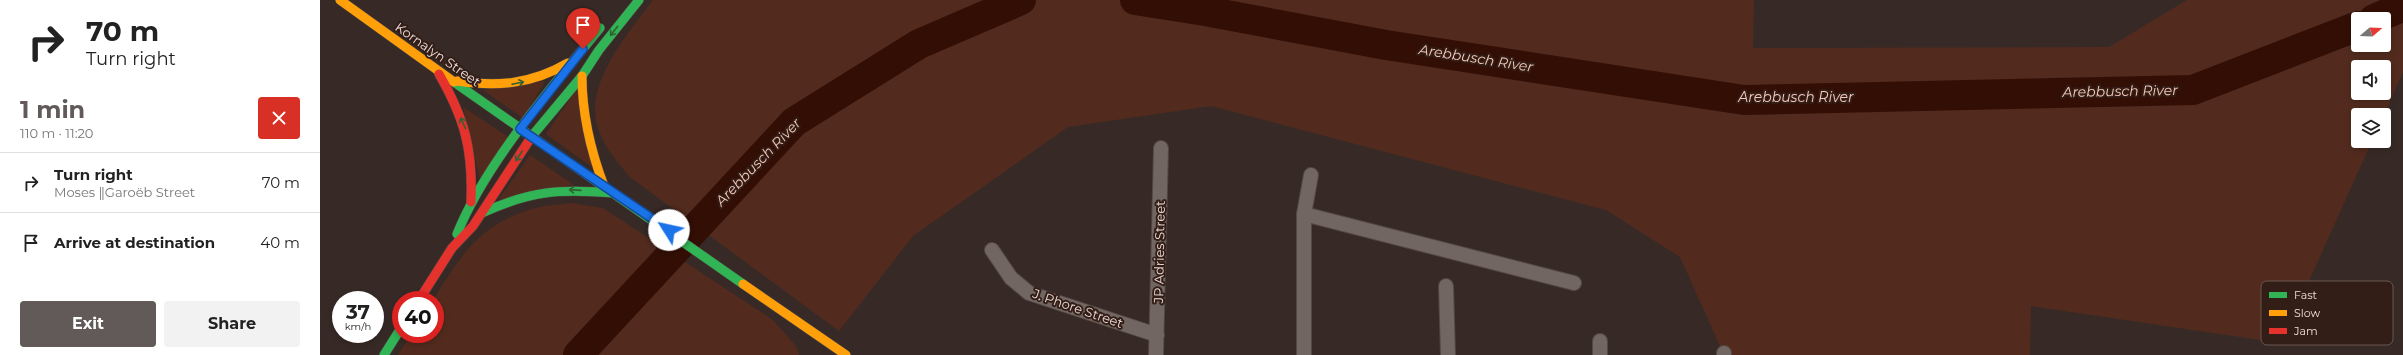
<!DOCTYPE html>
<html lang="en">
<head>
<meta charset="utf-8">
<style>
  :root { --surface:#fff; --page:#f2f2f2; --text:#222; --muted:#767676; --line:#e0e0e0; --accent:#615a58 }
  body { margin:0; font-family:Montserrat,sans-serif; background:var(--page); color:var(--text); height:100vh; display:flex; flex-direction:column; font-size:15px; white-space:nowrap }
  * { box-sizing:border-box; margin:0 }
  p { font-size:13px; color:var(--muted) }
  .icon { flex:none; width:22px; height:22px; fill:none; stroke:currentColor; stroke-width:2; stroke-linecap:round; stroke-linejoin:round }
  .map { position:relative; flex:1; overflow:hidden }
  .side { display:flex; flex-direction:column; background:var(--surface); width:320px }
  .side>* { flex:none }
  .top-card { background:#fff; color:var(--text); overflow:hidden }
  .needle { width:26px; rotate:71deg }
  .fabs { position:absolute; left:2031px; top:12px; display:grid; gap:8px }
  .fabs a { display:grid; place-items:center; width:40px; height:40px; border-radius:4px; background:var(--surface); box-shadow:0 2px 6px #0003; font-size:20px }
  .speed { position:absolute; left:12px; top:291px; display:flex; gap:8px; font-size:20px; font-weight:700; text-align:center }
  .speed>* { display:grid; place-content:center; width:52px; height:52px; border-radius:50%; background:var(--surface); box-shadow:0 2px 6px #0003; line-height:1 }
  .speed small { font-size:10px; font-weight:400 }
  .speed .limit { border:6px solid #d22; background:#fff; color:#111 }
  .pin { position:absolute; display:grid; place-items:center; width:34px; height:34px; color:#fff; margin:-41px -17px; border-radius:50% 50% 50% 0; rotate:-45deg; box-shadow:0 0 4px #0007 }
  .pin .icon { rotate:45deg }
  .me { position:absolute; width:44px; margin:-22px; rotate:305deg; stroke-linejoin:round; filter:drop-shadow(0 0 3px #0008) }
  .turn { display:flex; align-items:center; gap:14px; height:84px; padding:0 20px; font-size:18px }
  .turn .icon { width:52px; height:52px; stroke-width:2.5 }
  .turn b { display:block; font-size:28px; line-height:34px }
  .round { display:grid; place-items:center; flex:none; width:42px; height:42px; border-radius:4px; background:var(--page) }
  .head { display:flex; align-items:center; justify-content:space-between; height:68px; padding:0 20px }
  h1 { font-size:24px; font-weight:700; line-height:30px; color:var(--accent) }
  .button { display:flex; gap:8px; margin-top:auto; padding:8px 20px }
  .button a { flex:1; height:46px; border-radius:4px; background:var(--accent); color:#fff; font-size:16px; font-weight:700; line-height:46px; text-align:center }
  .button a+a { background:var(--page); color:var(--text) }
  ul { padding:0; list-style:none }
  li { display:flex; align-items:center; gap:12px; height:60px; padding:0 20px; border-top:1px solid var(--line) }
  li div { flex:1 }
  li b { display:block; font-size:15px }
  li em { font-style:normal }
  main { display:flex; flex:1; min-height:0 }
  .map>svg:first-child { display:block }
  .green { fill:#522b1e; fill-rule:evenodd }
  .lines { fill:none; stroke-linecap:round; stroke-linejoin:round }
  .river { stroke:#330e04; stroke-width:30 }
  .street-casing { stroke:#534844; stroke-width:16 }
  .fast-casing { stroke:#534844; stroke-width:10 }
  .slow-casing { stroke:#534844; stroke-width:10 }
  .jam-casing { stroke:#534844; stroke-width:10 }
  .street { stroke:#726663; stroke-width:14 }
  .fast { stroke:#30b455; stroke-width:9 }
  .slow { stroke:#ff9f0a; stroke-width:9 }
  .jam { stroke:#e5322d; stroke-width:9 }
  .oneway { stroke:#326133 }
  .route-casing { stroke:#114b97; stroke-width:10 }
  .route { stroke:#1a73e8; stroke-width:7 }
  .labels { text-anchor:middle; stroke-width:4; stroke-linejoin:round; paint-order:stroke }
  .street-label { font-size:13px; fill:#edded9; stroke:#331d17 }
  .water-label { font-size:14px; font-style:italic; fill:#f9cabb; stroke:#331d17 }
  .key { fill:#331d17; stroke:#6b5751; stroke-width:1 }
  .key-label { font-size:11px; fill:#edded9 }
</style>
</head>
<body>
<main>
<section class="side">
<div class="top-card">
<div class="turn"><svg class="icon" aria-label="right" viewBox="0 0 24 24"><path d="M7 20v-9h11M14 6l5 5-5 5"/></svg><div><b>70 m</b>Turn right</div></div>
</div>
<div class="head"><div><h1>1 min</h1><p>110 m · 11:20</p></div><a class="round" style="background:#d93025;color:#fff"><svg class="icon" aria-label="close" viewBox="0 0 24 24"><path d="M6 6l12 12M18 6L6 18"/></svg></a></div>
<ul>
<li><svg class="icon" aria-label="right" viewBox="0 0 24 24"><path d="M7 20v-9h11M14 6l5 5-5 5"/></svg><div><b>Turn right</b><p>Moses ǁGaroëb Street</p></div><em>70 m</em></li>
<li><svg class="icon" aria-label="arrive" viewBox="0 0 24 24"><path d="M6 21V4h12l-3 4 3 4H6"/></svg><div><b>Arrive at destination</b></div><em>40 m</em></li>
</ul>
<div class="button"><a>Exit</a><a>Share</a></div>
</section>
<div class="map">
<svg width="2083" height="355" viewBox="0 0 2083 355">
  <rect width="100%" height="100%" fill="#372a26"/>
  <path class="green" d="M333,0H1434L1433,48L1789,47L1867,0H2083V72L2064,115H2038V141H2052L1961,343L1711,306L1710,355H1404L1360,257L1286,210L891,106L748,127L593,236L519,331L310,177C298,163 286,149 279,131C261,86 308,34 333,0ZM2038,19H2064V45H2038ZM2038,67H2064V93H2038Z
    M225,81L203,118L163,90Z
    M259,86L272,167L226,134Z
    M143,107L190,138L160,180Z
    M210,155L254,185L178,200Z
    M251,203L283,208L453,320L476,346L479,355H78L91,334H115V300H113C141,256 158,225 212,209C224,205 238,205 251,203Z"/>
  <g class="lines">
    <path class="river" d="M815,0L885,11L1066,45L1424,100L1873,90L2038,26
      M2054,19L2075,10L2079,0
      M258,355L474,122L599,44L701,0"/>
    <defs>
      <path id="street" d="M984,214L1254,283
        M672,250L691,278L709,293L837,335
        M1126,286L1128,355
        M1404,353V355
        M836,355L841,148
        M984,355V214L991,175
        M1280,355V341"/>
      <path id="fast" d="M134,82L423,284
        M212,136L262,76L279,50L319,0
        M162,213C212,190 240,189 294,193
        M137,234C165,164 232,87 280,28
        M64,355L81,328"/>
      <path id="slow" d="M20,0L134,82
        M262,76C262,115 270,149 284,186
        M137,81C178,87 212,84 248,63
        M423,284L526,355"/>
      <path id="jam" d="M119,74C145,119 153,150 151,202
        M99,300L132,248L153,226L212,136"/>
    </defs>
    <use href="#street" class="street-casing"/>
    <use href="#fast" class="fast-casing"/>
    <use href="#slow" class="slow-casing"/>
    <use href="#jam" class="jam-casing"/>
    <use href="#street" class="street"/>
    <use href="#fast" class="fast"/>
    <use href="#slow" class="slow"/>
    <use href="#jam" class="jam"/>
  </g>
  <defs><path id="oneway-shaft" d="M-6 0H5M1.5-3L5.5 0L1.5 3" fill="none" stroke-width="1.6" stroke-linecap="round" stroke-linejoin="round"/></defs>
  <g class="oneway">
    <use href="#oneway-shaft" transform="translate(294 31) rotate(128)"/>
    <use href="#oneway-shaft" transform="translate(198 83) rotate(-12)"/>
    <use href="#oneway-shaft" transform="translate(143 123) rotate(-114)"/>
    <use href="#oneway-shaft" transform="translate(199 156) rotate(123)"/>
    <use href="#oneway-shaft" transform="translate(255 190) rotate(-176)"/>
  </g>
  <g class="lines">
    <defs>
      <path id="route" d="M263,49L200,129L349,230"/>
    </defs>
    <use href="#route" class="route-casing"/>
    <use href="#route" class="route"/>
  </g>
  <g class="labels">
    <g class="street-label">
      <text transform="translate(118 54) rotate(35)" y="5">Kornalyn Street</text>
      <text transform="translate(839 252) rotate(-89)" y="5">JP Adries Street</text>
      <text transform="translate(758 308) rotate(19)" y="5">J. Phore Street</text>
    </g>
    <g class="water-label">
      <text transform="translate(1156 58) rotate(9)" y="5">Arebbusch River</text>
      <text transform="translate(1800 91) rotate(-1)" y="5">Arebbusch River</text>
      <text x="1476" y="102">Arebbusch River</text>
      <text transform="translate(438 162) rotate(-46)" y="5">Arebbusch River</text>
    </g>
  </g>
  <rect x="1941" y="281" width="132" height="64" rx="6" class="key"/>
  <rect x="1949" y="292" width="18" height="6" fill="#30b455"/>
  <rect x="1949" y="310" width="18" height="6" fill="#ff9f0a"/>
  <rect x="1949" y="328" width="18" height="6" fill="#e5322d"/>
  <g class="key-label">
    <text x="1974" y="299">Fast</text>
    <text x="1974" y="317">Slow</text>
    <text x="1974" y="335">Jam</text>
  </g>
</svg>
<div class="fabs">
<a><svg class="needle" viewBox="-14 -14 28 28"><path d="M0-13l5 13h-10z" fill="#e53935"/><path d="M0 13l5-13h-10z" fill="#767676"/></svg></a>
<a><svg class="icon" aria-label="sound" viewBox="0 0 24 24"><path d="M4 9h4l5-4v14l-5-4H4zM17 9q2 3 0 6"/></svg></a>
<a><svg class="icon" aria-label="layers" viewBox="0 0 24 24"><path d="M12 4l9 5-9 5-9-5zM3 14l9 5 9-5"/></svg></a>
</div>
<div class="speed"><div>37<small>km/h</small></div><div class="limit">40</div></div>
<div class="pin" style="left:263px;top:49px;background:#d93025"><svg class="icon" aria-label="arrive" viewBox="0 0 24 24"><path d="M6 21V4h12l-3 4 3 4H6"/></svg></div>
<svg class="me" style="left:349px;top:230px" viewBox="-20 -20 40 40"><circle r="19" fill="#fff"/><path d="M0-13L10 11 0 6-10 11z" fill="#1a73e8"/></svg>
</div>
</main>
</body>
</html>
